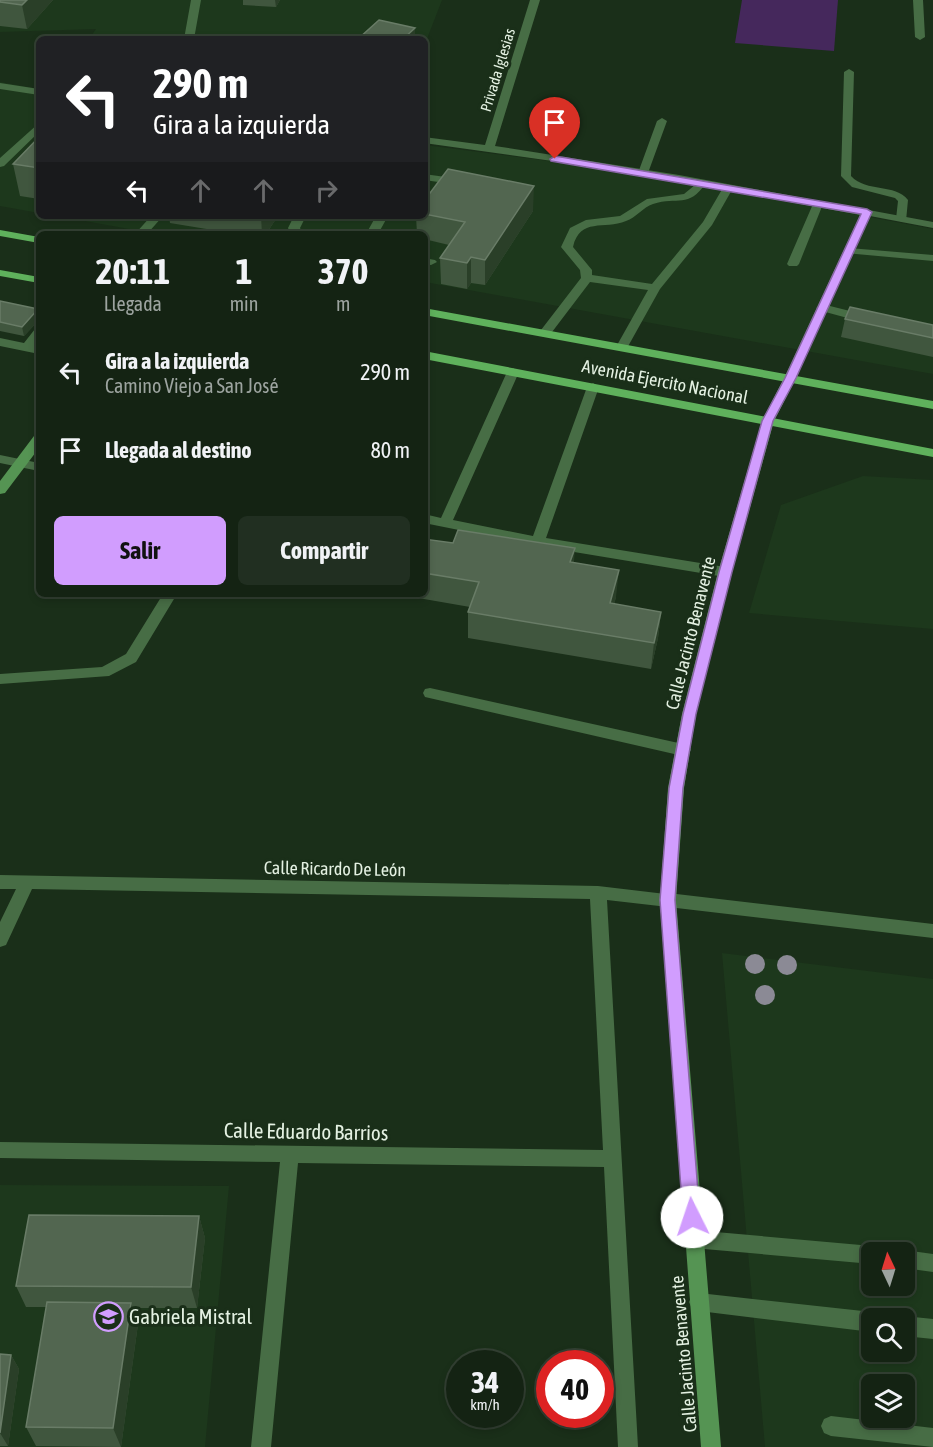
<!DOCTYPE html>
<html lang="es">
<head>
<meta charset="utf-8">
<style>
  :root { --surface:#142313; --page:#212f21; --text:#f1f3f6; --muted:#9da4a0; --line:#334033; --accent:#d19dfe }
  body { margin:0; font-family:"Asap Condensed",sans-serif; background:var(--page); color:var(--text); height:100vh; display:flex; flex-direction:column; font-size:22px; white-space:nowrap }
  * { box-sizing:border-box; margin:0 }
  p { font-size:20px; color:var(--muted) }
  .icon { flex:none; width:33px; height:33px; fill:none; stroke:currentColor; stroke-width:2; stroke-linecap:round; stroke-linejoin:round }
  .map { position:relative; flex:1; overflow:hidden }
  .side { position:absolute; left:36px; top:231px; width:392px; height:366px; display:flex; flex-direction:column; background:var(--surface); border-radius:9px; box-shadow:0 3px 9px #0003,0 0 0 2px var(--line) }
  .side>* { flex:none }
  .guide { position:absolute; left:36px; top:36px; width:392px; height:183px; border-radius:9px; box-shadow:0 3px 9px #0003,0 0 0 2px var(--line); background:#202124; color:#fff; overflow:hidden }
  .needle { width:39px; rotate:356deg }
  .tools { position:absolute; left:861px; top:1242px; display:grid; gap:12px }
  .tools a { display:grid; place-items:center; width:54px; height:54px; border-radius:9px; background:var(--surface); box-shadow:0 3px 9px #0003,0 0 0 2px var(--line); font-size:30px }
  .speed { position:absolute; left:446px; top:1350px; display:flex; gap:12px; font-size:30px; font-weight:700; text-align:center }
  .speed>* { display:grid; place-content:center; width:78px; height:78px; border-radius:50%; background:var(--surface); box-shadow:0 3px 9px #0003,0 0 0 2px var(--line); line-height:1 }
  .speed small { font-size:15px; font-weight:400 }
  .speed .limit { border:9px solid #d22; background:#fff; color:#111 }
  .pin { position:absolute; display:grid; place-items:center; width:51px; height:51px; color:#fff; margin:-62px -26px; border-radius:50% 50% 50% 0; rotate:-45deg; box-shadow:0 0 6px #0007 }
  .pin .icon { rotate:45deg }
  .me { position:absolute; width:66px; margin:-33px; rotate:356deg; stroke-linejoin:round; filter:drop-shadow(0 0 4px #0008) }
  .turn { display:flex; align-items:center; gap:21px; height:126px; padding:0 18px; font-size:27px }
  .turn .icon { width:78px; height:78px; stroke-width:2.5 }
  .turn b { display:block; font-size:42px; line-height:51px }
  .lanes { display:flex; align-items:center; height:57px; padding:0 18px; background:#0003; justify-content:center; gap:30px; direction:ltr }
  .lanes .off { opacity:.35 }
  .eta { display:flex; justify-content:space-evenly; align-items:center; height:102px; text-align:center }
  .eta b { font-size:36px; font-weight:700; line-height:42px }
  .primary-button { display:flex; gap:12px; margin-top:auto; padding:12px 18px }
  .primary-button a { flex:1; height:69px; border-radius:9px; background:var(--accent); color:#111; font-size:24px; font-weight:700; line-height:69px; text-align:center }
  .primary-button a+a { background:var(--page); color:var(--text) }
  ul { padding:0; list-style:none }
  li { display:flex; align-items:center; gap:18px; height:78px; padding:0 18px }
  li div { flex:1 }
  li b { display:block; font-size:22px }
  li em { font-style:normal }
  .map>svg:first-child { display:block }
  .built { fill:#1d381c; fill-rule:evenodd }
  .green { fill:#45285c }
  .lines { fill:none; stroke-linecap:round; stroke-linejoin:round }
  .lane { fill:#476d45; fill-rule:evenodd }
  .street { fill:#476d45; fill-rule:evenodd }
  .secondary { fill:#559453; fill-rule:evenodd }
  .primary { fill:#5fb15c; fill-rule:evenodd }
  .tree { fill:#8b8a95 }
  .wall { fill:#40563e }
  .shaded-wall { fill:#2a3f28 }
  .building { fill:#526650; stroke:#697c67; stroke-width:1.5 }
  .route { fill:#d19dfe; stroke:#8866a5; stroke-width:1.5 }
  .labels { text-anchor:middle; stroke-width:6; stroke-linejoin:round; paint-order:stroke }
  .far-street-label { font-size:15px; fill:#e4f1e2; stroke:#1a2f19 }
  .street-label { font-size:18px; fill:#e4f1e2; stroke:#1a2f19 }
  .near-street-label { font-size:21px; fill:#e4f1e2; stroke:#1a2f19 }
  .near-poi-label { font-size:21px; fill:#e4f1e2; stroke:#1a2f19; text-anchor:start }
</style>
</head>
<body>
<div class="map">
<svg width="933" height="1447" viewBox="0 0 933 1447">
  <rect width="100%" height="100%" fill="#1a2f19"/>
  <path class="built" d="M0,0H442L425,44L424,39H89L96,29L0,32Z
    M0,82L39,89V213L0,206Z
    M425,145L612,169L933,229V374L425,282L424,234H157L57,216H424Z
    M863,476L933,480V629L749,613L781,505Z
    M722,953L933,979V1447H765ZM872,1252H904V1286H872ZM872,1318H904V1352H872ZM872,1384H904V1418H872Z
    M0,1185L229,1186L205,1447H0Z"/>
  <path class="green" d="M742,0H838L834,51L735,43Z"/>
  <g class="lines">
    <path class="lane" d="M191,0H201L194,39H184Z
      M913,0H923L925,37L920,40L915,37Z
      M849,69L854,72L851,176C867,193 895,183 908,200L906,221L902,222L896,219L898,201L895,198L852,187L841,176L844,72Z
      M662,118L667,121L648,173L647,175H639L638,173L657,121Z
      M39,123V132L4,166L0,167V158Z
      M424,174L460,179L465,182L460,185L424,180Z
      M701,180L706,183C688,209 678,196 653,204C643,207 636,218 626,221C604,230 580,217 573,247L592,270V275L652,284L703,222L724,186H732L733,188L712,225L660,289L626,350H618L616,347L648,290L590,282L549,336H541V330L581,278L580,270L561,247L570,228L586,220L620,216L647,199L684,194Z
      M818,201L823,204L799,264L797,266H789L787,264L813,204Z
      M151,216H163L147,234H135Z
      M294,216H306L300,228L303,234H291L288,228Z
      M376,216H388L378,234H366Z
      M849,248L933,255V261L845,253V249Z
      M424,258L435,260L437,262L431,265L424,264Z
      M822,304L870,316L872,319L866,323L818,310L816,308Z
      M39,328V340L35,346H39V354L0,346V338L24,343L35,329Z
      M513,368L519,372L453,520L533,536L587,387L593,383L599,387L546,538L725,567L730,569L732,572L730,575L725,577L538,546L424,523V514L441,518L507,372Z
      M430,688L683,744L688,746L691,750L688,754L683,756L425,697L423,693L425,689Z
      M668,893L933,924V938L668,907L662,905L660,900L662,895Z
      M693,1230L872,1246L879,1249L880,1252H872V1264L693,1248L686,1245L683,1239L686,1233Z
      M904,1250L933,1254V1272L904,1268V1252H897Z
      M699,1293L872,1312L879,1315L880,1318H872V1332L699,1311L692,1309L689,1302L692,1295Z
      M904,1316L933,1319V1339L904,1336V1318H899Z
      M831,1416L933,1428V1447L831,1436L824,1433L821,1426L824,1419Z"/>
    <path class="street" d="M530,0H540L495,146L679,175L933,222V228L870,216L794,381H786L784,378L860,215L616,170L424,143V137L485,145Z
      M0,83L39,89V95L0,89Z
      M0,455L39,463V471L0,463Z
      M163,594H177L136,662L109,676L0,684V674L102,667L126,654Z
      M0,875L598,886L674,895L676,900L674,905L668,907L607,900L638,1447H618L604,1167L298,1163L271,1447H251L280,1162L0,1158V1142L603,1150L590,899L32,889L6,945L0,947V922L16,889H0Z"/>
    <path class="secondary" d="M790,374L796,378L774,421L732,572L696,714L684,788L676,900L721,1447H701L660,900L668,788L682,714L718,572L762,421L784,378Z
      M39,435V448L5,493L0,494V481L34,436Z"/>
    <path class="primary" d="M0,230L39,237V243L0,236Z
      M0,270L39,277V283L0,276Z
      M424,308L933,401V409L424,315Z
      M424,351L933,449V457L424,359Z"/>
  </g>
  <g class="tree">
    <circle cx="755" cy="964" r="10"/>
    <circle cx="787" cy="965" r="10"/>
    <circle cx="765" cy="995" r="10"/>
  </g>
  <path class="wall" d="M0,0H53L27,29L0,26Z
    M243,0H280L276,7L243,5Z
    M39,137V199L20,196L13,164Z
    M424,201L533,211L485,285L471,283L467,289L441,284L440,258L449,245L424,239V234H417L416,216H424Z
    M169,216H278L266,234H237L170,223Z
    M0,301L38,309L39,320L24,336L0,331Z
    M845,319L933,325V357L841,337Z
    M424,539L574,563L616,597L614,604L661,612L658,638L651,669L468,638V612L470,607L401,595V594H424Z
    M199,1216L205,1238L197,1308H133L138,1324L121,1447L36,1446L26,1427L47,1307H26L16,1286Z
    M0,1354L11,1355L19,1369L8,1446H0Z"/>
  <path class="shaded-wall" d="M27,0H53L27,29L22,5Z
    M275,0H280L276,7Z
    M415,28V39H403Z
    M534,186L533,211L485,285V260Z
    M261,216H278L266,234H262Z
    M471,257V283L467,289V263Z
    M38,309L39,320L24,336L22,327Z
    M575,548L573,575L570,562Z
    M619,570L616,597L608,630L610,603Z
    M661,612L658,638L651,669L654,643Z
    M199,1216L205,1238L197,1308L191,1287Z
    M131,1303L138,1324L121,1447L113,1428Z
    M11,1355L19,1369L8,1446L0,1433Z"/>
  <path class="building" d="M0,0H27L22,5L0,2Z
    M379,20L415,28L403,39H358Z
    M39,137V168L13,164Z
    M448,169L534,186L485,260L471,257L467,263L440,258L465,222L424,214V201Z
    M0,301L38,309L22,327L0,322Z
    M850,307L933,325V338L845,319Z
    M458,530L575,548L570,562L619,570L610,603L661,612L654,643L468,612L479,582L424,573V539L453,543Z
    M29,1215L199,1216L191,1287L16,1286Z
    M47,1302L131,1303L113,1428L26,1427Z
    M0,1354L11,1355L0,1433Z"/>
  <path class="route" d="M555,156L867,209L872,212L796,378L773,421L732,572L696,714L683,788L675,900L700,1217L698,1222L692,1225L686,1222L683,1217L660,900L669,788L683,714L719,572L762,421L785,378L861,214L551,161L550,159Z"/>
  <defs>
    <symbol id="school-ring" viewBox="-11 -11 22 22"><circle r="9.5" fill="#1a2f19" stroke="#d19dfe" stroke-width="1.5"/><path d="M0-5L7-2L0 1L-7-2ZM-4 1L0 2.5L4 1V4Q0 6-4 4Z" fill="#d19dfe"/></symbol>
  </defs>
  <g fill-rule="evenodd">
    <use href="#school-ring" x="92" y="1300" width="33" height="33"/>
  </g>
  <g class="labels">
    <g class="far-street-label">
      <text transform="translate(498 70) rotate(-73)" y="5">Privada Iglesias</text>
    </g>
    <g class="street-label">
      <text transform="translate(665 382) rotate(11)" y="6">Avenida Ejercito Nacional</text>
      <text transform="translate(691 633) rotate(-76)" y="6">Calle Jacinto Benavente</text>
      <text transform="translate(335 869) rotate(1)" y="6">Calle Ricardo De León</text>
      <text transform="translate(684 1354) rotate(-95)" y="6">Calle Jacinto Benavente</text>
    </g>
    <g class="near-street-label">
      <text transform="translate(306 1132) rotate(1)" y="7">Calle Eduardo Barrios</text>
    </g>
    <g class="near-poi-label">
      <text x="129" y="1324">Gabriela Mistral</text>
    </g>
  </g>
</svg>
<div class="tools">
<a><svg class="needle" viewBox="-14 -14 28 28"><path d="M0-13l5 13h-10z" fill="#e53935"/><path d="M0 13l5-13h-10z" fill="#9da4a0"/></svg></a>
<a><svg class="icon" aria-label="search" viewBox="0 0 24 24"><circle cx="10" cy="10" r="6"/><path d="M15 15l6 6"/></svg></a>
<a><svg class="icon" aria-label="layers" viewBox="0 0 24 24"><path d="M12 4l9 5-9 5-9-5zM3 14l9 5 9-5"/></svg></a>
</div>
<div class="speed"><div>34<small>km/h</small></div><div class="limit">40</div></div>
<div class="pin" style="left:555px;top:159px;background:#d93025"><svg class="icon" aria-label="arrive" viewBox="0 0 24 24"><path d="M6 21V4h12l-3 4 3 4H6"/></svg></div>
<svg class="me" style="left:692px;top:1217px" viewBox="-20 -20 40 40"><circle r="19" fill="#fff"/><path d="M0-13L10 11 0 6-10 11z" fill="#d19dfe"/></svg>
<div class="guide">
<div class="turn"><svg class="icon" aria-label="left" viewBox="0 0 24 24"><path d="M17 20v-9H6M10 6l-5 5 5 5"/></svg><div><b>290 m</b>Gira a la izquierda</div></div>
<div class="lanes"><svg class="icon" aria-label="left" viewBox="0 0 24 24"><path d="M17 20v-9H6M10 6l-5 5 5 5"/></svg><svg class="icon off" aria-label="ahead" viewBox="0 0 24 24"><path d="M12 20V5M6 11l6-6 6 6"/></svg><svg class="icon off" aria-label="ahead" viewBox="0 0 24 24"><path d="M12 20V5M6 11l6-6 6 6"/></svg><svg class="icon off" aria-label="right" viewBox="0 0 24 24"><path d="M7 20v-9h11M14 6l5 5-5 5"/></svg></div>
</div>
<section class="side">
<div class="eta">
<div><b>20:11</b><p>Llegada</p></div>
<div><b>1</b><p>min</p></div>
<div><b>370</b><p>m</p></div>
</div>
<ul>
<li><svg class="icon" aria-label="left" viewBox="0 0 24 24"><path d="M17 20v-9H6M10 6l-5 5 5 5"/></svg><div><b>Gira a la izquierda</b><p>Camino Viejo a San José</p></div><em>290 m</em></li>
<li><svg class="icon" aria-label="arrive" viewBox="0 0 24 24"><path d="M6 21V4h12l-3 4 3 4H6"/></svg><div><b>Llegada al destino</b></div><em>80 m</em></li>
</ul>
<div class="primary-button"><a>Salir</a><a>Compartir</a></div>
</section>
</div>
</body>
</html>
